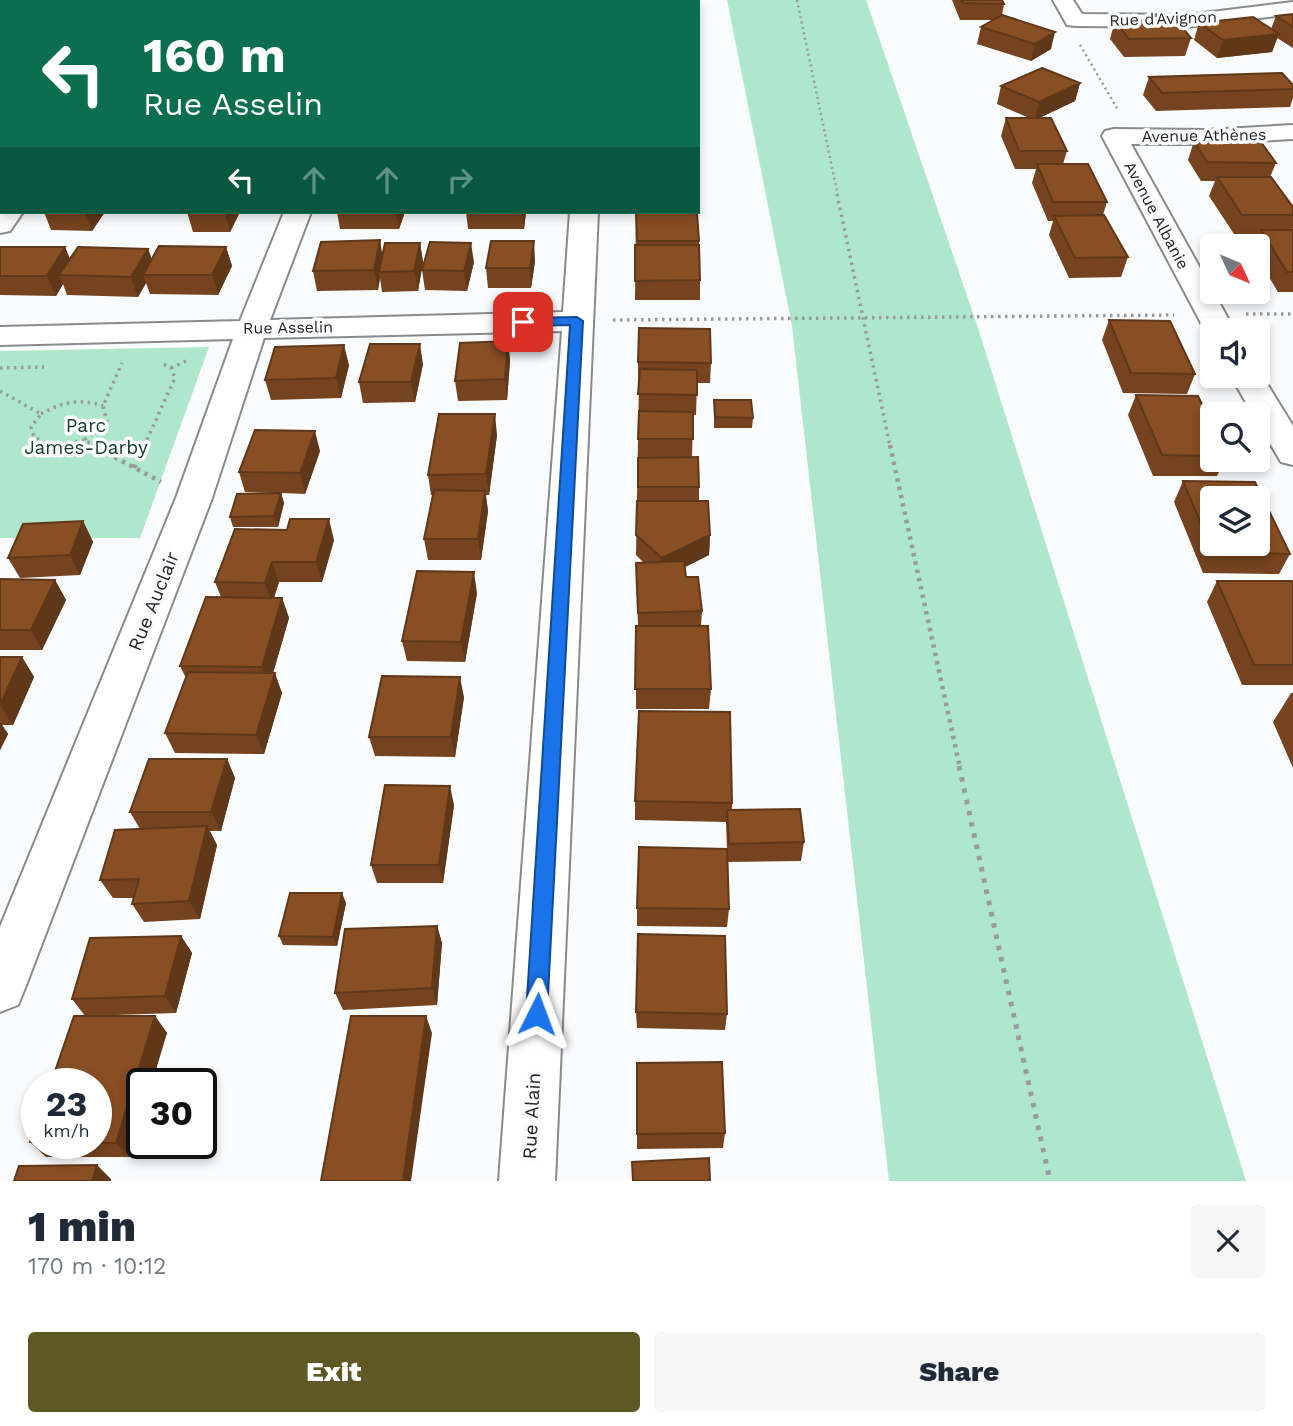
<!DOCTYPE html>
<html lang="en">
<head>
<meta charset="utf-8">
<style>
  :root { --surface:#fff; --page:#f6f6f7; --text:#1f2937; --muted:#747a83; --accent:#605824 }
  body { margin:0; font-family:"Work Sans",sans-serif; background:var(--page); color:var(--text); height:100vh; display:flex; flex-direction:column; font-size:26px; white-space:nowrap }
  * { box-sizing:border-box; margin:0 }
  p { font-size:23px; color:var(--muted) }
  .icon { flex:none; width:38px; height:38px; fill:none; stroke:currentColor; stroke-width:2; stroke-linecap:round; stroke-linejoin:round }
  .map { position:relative; height:1181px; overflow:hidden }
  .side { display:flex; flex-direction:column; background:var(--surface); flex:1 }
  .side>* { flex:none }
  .banner { position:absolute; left:0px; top:0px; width:700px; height:214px; box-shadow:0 4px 10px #0003; background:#0b6e4f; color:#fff; overflow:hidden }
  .needle { width:46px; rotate:134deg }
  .controls { position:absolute; left:1200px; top:234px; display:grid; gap:14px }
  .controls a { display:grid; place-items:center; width:70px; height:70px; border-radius:7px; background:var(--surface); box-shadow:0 4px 10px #0003; font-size:35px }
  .speed { position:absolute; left:21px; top:1068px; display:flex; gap:14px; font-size:35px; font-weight:700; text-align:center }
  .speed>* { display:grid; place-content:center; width:91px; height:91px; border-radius:50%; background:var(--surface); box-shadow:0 4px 10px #0003; line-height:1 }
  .speed small { font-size:18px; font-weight:400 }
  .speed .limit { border:4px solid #111; border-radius:10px; background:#fff; color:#111 }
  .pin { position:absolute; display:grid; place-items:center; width:60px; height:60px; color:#fff; margin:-30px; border-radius:14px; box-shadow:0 4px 10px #0006 }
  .me { position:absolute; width:77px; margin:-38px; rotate:3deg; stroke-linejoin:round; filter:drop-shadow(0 0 5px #0008) }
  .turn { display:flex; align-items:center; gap:24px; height:147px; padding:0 28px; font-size:32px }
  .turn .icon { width:91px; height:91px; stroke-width:2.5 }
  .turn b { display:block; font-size:49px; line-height:60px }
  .lanes { display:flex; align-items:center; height:66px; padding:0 28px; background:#0003; justify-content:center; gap:35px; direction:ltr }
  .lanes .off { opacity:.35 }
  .round { display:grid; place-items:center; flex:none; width:74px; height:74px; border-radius:7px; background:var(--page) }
  .summary { display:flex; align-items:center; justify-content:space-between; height:119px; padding:0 28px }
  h1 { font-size:42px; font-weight:800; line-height:52px }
  .cta { display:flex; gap:14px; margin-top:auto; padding:14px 28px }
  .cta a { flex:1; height:80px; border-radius:7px; background:var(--accent); color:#fff; font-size:28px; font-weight:800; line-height:80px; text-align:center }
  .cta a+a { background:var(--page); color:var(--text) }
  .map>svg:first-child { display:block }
  .green { fill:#aee7cb }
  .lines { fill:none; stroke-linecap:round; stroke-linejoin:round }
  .street-casing { stroke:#898a8b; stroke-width:4 }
  .path-far3 { stroke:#999a9b; stroke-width:2.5; stroke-dasharray:2 3.5; stroke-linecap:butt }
  .path-far2 { stroke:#999a9b; stroke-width:3.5; stroke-dasharray:2.5 4.5; stroke-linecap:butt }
  .path-far1 { stroke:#999a9b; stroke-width:4.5; stroke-dasharray:3.5 5; stroke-linecap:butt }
  .path { stroke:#999a9b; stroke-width:5; stroke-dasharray:4.5 7; stroke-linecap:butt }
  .street { fill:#fff; fill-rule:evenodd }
  .wall { fill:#75431f }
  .shaded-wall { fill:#5f3719 }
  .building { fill:#884e24; stroke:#5f3719; stroke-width:2; fill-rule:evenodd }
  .route { fill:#1a73e8; stroke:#114b97; stroke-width:2 }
  .labels { text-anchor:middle; stroke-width:7; stroke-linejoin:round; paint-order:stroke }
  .far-street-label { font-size:16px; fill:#252526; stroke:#fafbfd }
  .park-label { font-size:19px; fill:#173b2c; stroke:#fafbfd }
  .street-label { font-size:19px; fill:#252526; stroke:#fafbfd }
</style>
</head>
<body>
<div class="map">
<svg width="1293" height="1181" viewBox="0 0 1293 1181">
  <rect width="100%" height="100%" fill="#fafbfd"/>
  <path class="green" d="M727,0H866L977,325L1246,1181H889L792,326Z
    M209,347L140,538H0V351Z"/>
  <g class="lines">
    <defs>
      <path id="street" d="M141,0H161L140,2Z
        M370,0H390L369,2Z
        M587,0H607V2H587Z
        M1053,0H1073L1082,14L1187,15L1293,2V14L1187,27L1075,26L1067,25Z
        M1293,125V139L1206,144H1131L1235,331H1213V338H1209L1102,136L1105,131L1114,129L1206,130Z
        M0,206L2,212H23L10,231L0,233Z
        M284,212H311L270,320L563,312L570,212H598L555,1181H499L562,331L264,338L212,498L25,988L18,1005L0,1012V927L176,498L233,339L0,345V327L240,321Z
        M1258,369L1293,426V465L1281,462L1258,423V415H1253L1231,376H1258Z"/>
    </defs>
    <use href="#street" class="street-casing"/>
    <path class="path-far3" d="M797,0L838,196
      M1080,45L1118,110"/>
    <path class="path-far2" d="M837,194L890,446
      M1246,314H1293
      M613,320L1174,315
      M0,368L44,367
      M171,368L186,361
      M0,391L41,414L31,427L34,437L51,446
      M41,414C62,402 80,398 103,406
      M55,446L84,440
      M96,446L84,440L107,422L103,406L122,363
      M144,446L175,378L171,368L161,363"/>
    <path class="path-far1" d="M48,445L52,447L63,445
      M92,445L161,482
      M890,445L960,768
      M134,468L145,445"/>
    <path class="path" d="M959,766L1050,1181"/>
    <use href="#street" class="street"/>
  </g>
  <path class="wall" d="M642,0H680V2H642Z
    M952,0H1002L1004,4L1002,15L1051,49L1031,61L977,44L981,27L993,20H960Z
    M1293,14V48L1277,38L1272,52L1217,58L1194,40L1199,23L1271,29L1276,16Z
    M1115,21L1191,38L1185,56L1124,57L1110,39Z
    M2,77V136H0V79Z
    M1149,77L1293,85V98L1290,107L1156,111L1143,95Z
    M1080,83L1075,101L1039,118L1067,151L1063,164L1107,202L1103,215L1128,257L1121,277L1069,278L1049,235L1053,221H1048L1032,183L1036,169H1015L1001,136L1006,118H1029L997,104L1001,86Z
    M1194,141L1276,163L1270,177L1293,207V228L1292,230H1293V292H1278L1258,259V247H1253L1259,234H1234L1209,196L1215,181H1201L1188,160Z
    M44,212H105L92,231L51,230Z
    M187,212H240L230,232H193Z
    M337,212H405L399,229H340Z
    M466,212H526L524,229H468Z
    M638,212H692L699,241L700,280V300H635L636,213H638Z
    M380,240L382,255L420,243L423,262L418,291L382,292L380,278L378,290L317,291L313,271Z
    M0,247H65L70,259L148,249L152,260L226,247L232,266L218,295L150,294L146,283L138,297L67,295L63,284L56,296L0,295Z
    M535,261L531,288H488L486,268Z
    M474,262L467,291L425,290L422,270Z
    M1109,320L1195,374L1187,394L1123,393L1102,340Z
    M508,341L510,361L507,400L458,401L455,381Z
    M638,362L711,363L710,383H697L696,415H693L692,457L699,487V501L710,535L709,555L684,567L686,577L702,611L701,626L711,689L709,709H636V626H638L636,563H644L636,555L639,382H638Z
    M423,364L415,402L363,403L359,382Z
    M349,365L341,398L271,400L265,380Z
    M1136,395L1213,427V460H1225L1217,476H1153L1128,415Z
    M714,400L753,418L752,428H714Z
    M497,435L489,495H486L488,511L481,560H428L424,539L433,495H431L428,475Z
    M320,451L305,494L281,493L284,503L278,527H233L230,517L278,493L245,492L239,472Z
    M1183,481L1290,554L1279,574L1203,573L1174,502Z
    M83,521L93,542L80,575L20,578L8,558Z
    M334,540L322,582H279L274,598H282L289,618L273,673L282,693L264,754L175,753L165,733L186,678L180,666L221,597L215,582Z
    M0,579L55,580L66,600L42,650H0Z
    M1217,581L1293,583V685H1242L1207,602Z
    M477,593L465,662L407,661L402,641Z
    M0,657H22L34,677L13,725H2L8,734L0,750Z
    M1291,693H1293V768L1273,722Z
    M464,697L455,757L375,756L369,737Z
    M227,759L235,778L221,831H210L217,845L200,919L144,922L132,904L134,898H113L100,880L140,829L130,812Z
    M635,801L732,803V810L804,842L801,861L728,862L729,909L727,927L637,926V908L727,849L726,822L635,820Z
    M454,805L443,883H377L371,865Z
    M346,903L337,946L283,945L279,936Z
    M437,926L442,943L437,1005L343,1010L335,993Z
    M181,936L192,953L176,1013L85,1016L72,999Z
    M636,1012L727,1014L725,1030L637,1028Z
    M155,1016L167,1033L142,1083V1118L130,1157H46L30,1142Z
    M637,1063L725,1133L723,1148L637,1149Z"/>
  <path class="shaded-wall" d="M228,0H242V1L227,2Z
    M1055,32L1051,49L1031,61L1035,44Z
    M1279,34L1272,52L1217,58L1223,40Z
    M1080,83L1075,101L1035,120L1039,102Z
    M85,212H105L92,231Z
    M225,212H240L230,232L225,213Z
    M396,212H405L399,229Z
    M522,212H526L524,229Z
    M380,240L383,260L379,272L380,278L378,290L374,270Z
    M534,241L535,261L531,288L530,268Z
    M420,243L423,262L418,291L414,271Z
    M471,243L474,262L467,291L464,271Z
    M65,247L73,267L59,275L63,284L56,296L47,276Z
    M226,247L232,266L218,295L212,275Z
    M148,249L155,268L143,275L146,283L138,297L131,277Z
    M508,341L510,361L507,400L505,379Z
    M420,344L423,364L415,402L411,382Z
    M344,345L349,365L341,398L336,378Z
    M495,414L497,435L489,495L486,474Z
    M315,431L320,451L305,494L300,473Z
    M485,491L488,511L481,560L478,539Z
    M281,493L284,503L278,527L274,516Z
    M329,519L334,540L322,582L316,562Z
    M83,521L93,542L80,575L70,555Z
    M710,535L709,555L662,579V558Z
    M272,562L279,582L272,603L265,583Z
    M474,572L477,593L465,662L461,642Z
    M55,580L66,600L42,650L31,630Z
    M282,598L289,618L269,687L262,667Z
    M22,657L34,677L13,725L0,705Z
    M275,673L282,693L264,754L256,735Z
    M460,677L464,697L455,757L451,737Z
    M0,722L8,734L0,750Z
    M227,759L235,778L221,831L211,812Z
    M450,786L454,805L443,883L439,865Z
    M207,826L217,845L200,919L189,901Z
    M342,893L346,903L337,946L333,937Z
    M437,926L442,943L437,1005L432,988Z
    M181,936L192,953L176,1013L165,996Z
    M155,1016L167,1033L152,1083H142V1118L130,1157L116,1143Z
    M426,1016L432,1033L411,1181H403Z
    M97,1165L111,1179V1181H92Z"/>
  <path class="building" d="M177,0H228L227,2H176Z
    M276,0H320L325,1L324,2H275Z
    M511,0H551V2H510Z
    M961,0H1002L1004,4L963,3Z
    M1293,14V27L1276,16Z
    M1002,15L1055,32L1035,44L981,27Z
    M1253,17L1279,34L1223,40L1199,23Z
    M1176,20L1191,38L1129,39L1115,21Z
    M1042,68L1080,83L1039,102L1001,86Z
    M1282,73L1293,85V89L1162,93L1149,77Z
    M0,91H2V114L0,116Z
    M1006,118H1051L1067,151H1019Z
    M1194,141L1261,142L1276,163L1207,162Z
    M1037,164H1088L1107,202H1053Z
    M1217,177H1271L1293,207V215H1242Z
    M187,212H225V213H187Z
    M636,213H697L699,241H637Z
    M1104,215L1128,257L1075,258L1054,216Z
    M1261,230H1293V272H1287Z
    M380,240L374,270L313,271L321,242Z
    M491,241H534L530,268H486Z
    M430,242L471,243L464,271L422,270Z
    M385,243H420L414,271L379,272Z
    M635,245H699L700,280L635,281Z
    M159,246L226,247L212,275H143Z
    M0,247H65L47,276H0Z
    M78,247L148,249L131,277L59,275Z
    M1109,320L1170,321L1195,374L1131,373Z
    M639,328L710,329L711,363L638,362Z
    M508,341L505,379L455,381L460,343Z
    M370,344H420L411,382H359Z
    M344,345L336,378L265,380L275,347Z
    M640,369L697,370V395L638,394Z
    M1136,395L1198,396L1213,427V456L1162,455Z
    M714,400H751L753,418L715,417Z
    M639,411L693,412V439H638Z
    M439,414H495L486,474L428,475Z
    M255,430L315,431L300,473L239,472Z
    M698,457L699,487H638V458Z
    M1183,481L1255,482L1290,554L1213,552ZM1213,499H1258V544H1213Z
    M434,490L485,491L478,539H424Z
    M281,493L274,516L230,517L237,494Z
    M637,501H708L710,535L662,558L636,535Z
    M290,519H329L316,562H272L265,583L215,582L235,529L287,530Z
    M83,521L70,555L8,558L23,524Z
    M684,561L686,577H698L702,611L638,613L636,563Z
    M417,571L474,572L461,642L402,641Z
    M0,579L55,580L31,630H0Z
    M1217,581H1292L1293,583V665H1254Z
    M206,597L282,598L262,667L180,666Z
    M636,626H708L711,689H635Z
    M0,657H22L0,705Z
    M188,672L275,673L256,735L165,733Z
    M382,676L460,677L451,737H369Z
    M639,711L730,712L732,803L635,801Z
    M149,759H227L211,812H130Z
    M385,785L450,786L439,865H371Z
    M800,809L804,842L729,844L727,810Z
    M207,826L189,901L132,904L139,879L100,880L115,830Z
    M639,847L727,849L729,909L637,908Z
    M290,893H342L333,937L279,936Z
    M437,926L432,988L335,993L345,929Z
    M638,934L725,936L727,1014L636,1012Z
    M181,936L165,996L72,999L90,938Z
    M74,1016H155L116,1143H96V1083H51Z
    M351,1016H426L403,1181H321Z
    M722,1062L725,1133L637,1134V1063Z
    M37,1123V1143L30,1142Z
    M709,1158L710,1181H633L632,1162Z
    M97,1165L92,1181H14L19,1166Z"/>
  <path class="route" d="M577,317L583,321L547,1014L544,1022L537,1025L529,1022L526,1014L570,325L523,326L516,322L523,318Z"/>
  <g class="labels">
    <g class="far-street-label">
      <text transform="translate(1163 18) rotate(-2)" y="6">Rue d'Avignon</text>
      <text transform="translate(1204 135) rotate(-1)" y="6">Avenue Athènes</text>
      <text transform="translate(1157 215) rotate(62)" y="6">Avenue Albanie</text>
      <text transform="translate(288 327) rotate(-1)" y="6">Rue Asselin</text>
    </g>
    <g class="park-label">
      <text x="86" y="432">Parc<tspan x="86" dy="22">James-Darby</tspan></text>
    </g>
    <g class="street-label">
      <text transform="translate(153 601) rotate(-68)" y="7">Rue Auclair</text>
      <text transform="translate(531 1116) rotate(-87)" y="7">Rue Alain</text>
    </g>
  </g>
</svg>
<div class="controls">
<a><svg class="needle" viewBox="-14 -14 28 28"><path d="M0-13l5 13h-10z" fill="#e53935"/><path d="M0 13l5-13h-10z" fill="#747a83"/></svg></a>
<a><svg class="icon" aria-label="sound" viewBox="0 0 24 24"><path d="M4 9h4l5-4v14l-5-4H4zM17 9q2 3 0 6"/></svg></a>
<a><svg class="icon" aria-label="search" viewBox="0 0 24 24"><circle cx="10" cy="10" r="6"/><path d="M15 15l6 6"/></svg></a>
<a><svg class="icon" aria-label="layers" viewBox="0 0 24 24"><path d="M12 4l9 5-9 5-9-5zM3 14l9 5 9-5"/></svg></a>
</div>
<div class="speed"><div>23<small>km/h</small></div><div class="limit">30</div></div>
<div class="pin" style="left:523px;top:322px;background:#d93025"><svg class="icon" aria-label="arrive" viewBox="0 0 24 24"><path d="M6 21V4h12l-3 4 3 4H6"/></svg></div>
<svg class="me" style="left:537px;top:1014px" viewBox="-20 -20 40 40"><path d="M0-17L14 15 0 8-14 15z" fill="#1a73e8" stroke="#fff" stroke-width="4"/></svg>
<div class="banner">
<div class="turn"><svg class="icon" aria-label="left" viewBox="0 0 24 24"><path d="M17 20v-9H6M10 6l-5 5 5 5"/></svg><div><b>160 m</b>Rue Asselin</div></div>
<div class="lanes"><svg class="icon" aria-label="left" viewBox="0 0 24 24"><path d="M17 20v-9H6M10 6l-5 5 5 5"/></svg><svg class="icon off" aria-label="ahead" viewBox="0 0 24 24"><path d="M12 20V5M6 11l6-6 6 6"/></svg><svg class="icon off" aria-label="ahead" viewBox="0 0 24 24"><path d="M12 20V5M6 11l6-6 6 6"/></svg><svg class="icon off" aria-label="right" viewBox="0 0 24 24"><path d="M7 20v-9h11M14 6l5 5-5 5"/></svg></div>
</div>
</div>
<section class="side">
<div class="summary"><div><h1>1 min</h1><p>170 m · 10:12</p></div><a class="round"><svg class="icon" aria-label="close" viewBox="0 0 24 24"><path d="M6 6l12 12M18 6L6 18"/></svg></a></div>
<div class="cta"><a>Exit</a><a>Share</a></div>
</section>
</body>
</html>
